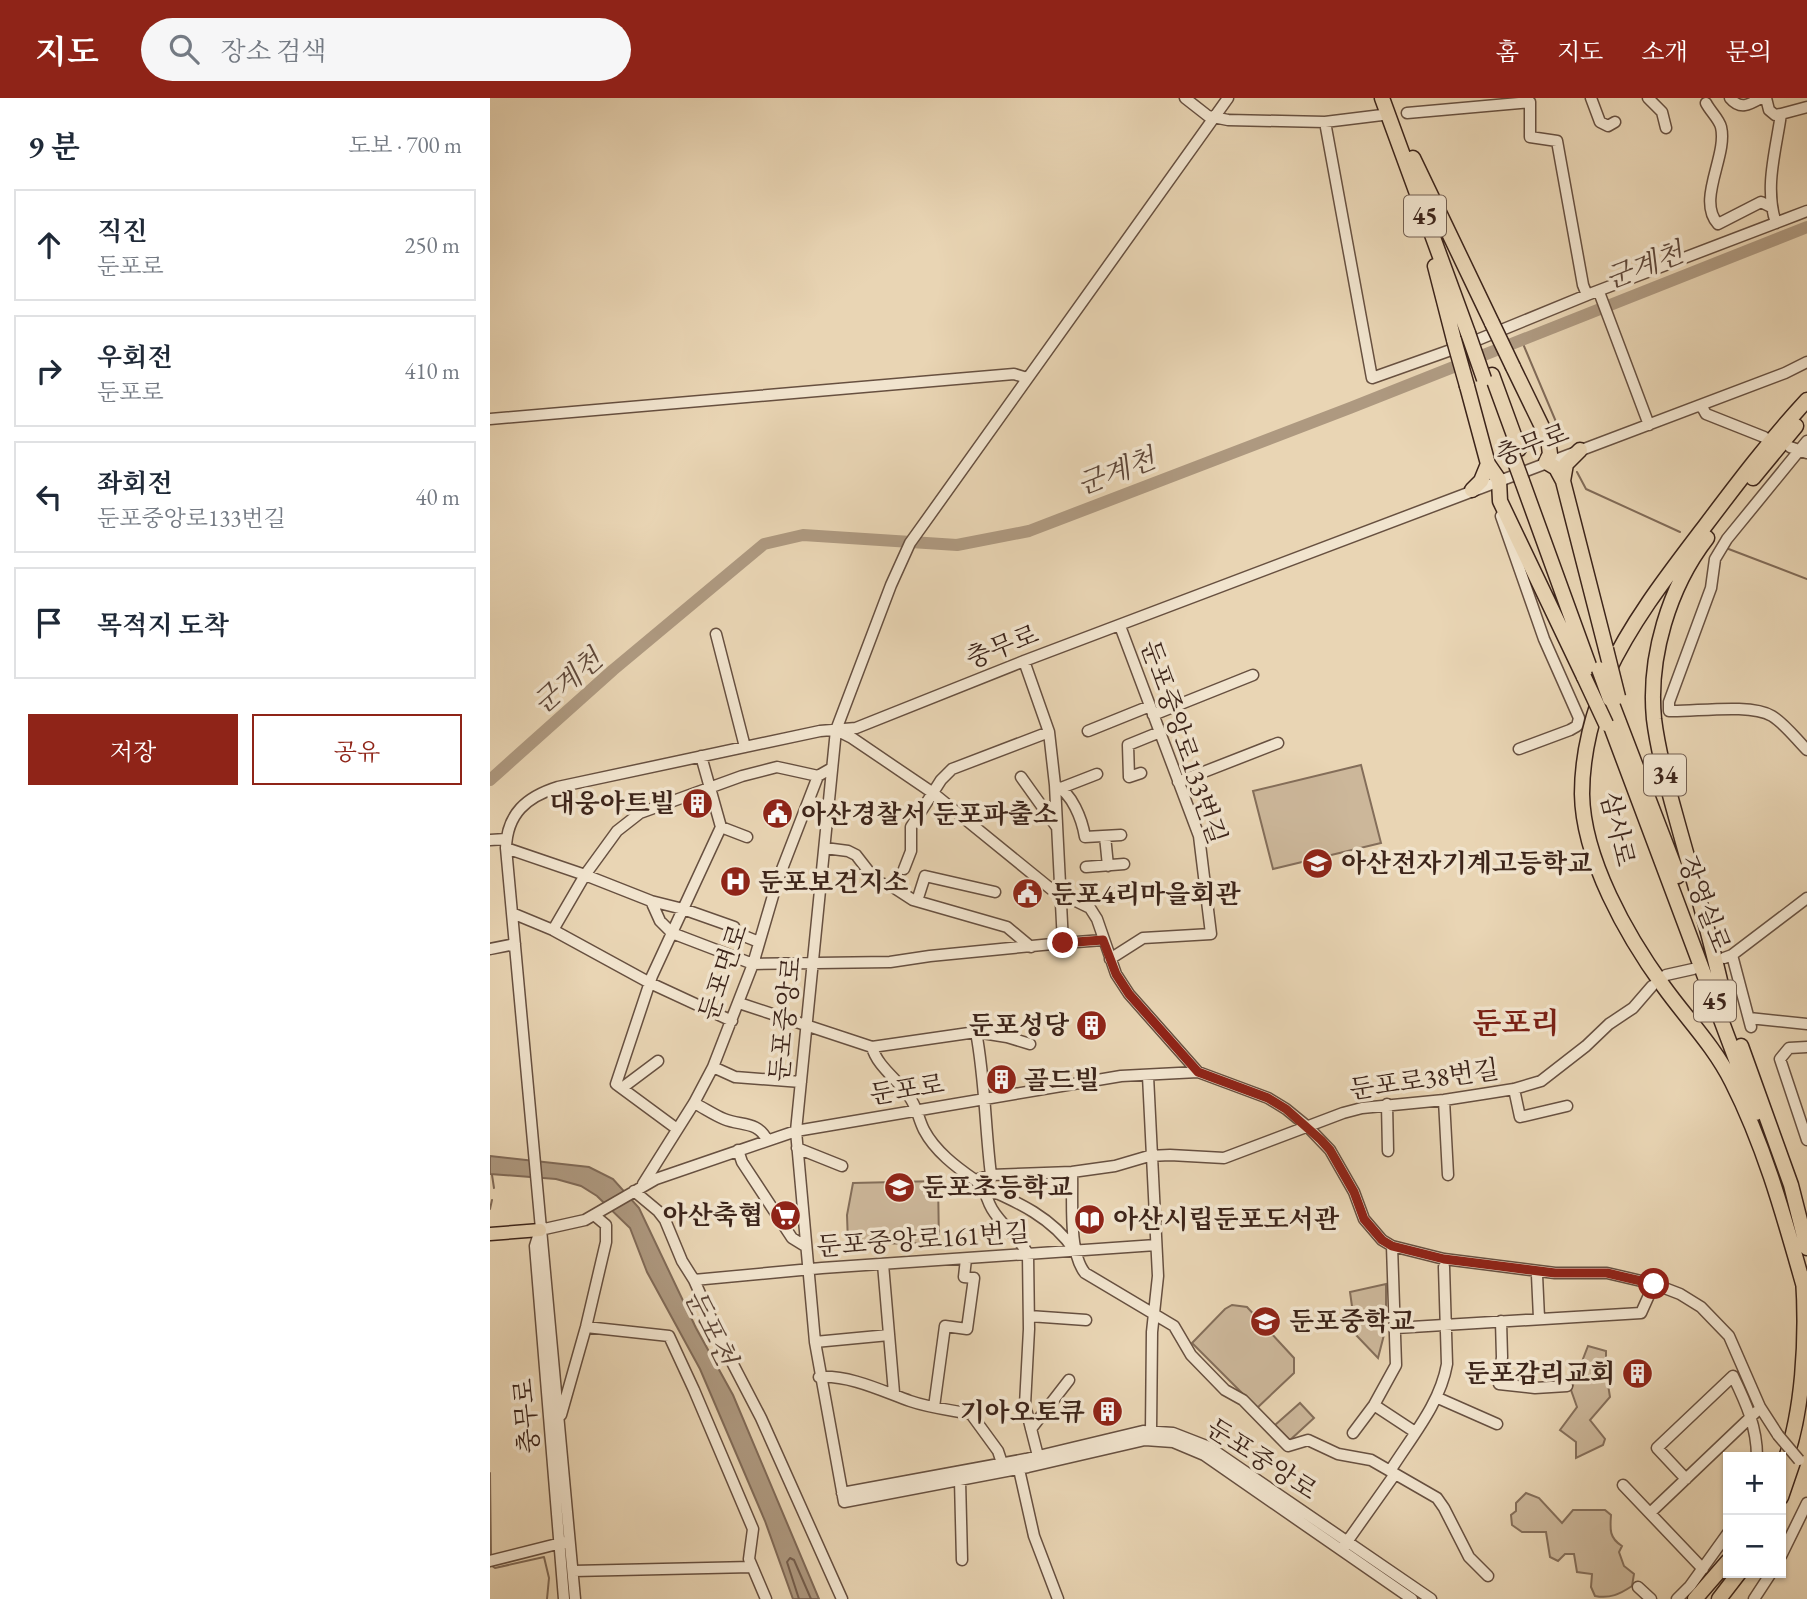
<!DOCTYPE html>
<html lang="ko">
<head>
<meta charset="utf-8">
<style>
  :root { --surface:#fff; --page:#f6f6f7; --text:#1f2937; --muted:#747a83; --line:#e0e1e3; --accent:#8f2418 }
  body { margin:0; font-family:"EB Garamond","Noto Serif KR",serif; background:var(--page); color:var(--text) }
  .controls { position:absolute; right:21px; bottom:21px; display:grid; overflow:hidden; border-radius:0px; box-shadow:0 2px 5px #0004 }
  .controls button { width:63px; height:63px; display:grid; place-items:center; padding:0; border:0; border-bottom:2px solid var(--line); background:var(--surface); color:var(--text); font:35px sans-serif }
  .stop { position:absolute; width:21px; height:21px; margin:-16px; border:5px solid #8f2418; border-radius:50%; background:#fff }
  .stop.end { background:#8f2418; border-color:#fff; box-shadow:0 2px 7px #0008 }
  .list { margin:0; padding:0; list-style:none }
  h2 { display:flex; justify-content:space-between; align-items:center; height:91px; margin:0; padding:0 28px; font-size:30px }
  h2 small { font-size:23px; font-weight:400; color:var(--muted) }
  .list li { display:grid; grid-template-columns:46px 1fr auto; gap:21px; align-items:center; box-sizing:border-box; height:112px; margin:0 14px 14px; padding:0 14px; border:2px solid var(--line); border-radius:0px }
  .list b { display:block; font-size:26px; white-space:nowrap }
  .list p { margin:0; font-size:23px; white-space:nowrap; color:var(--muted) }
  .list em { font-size:23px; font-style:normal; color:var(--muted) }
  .actions { display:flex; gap:14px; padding:21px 28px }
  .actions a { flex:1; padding:16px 0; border:2px solid var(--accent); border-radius:0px; text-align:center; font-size:24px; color:var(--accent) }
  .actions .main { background:var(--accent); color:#fff }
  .icon { flex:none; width:38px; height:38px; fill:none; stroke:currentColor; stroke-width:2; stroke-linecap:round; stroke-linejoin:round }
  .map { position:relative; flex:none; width:1317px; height:1501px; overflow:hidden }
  header { display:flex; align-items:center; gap:42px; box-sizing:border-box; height:98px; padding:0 35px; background:var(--accent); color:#fff }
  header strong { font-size:33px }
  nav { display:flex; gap:38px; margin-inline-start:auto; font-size:24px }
  .search { width:490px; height:63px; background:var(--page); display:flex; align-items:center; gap:18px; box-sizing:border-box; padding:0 24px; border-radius:38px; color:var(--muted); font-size:26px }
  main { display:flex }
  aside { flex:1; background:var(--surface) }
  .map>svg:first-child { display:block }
</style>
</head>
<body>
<header>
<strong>지도</strong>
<div class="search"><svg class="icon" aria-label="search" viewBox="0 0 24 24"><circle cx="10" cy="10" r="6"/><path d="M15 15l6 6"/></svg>장소 검색</div>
<nav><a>홈</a><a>지도</a><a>소개</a><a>문의</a></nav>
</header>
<main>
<aside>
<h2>9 분<small>도보 · 700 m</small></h2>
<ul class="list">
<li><svg class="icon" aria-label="ahead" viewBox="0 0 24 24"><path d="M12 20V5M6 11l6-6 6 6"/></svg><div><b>직진</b><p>둔포로</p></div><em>250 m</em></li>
<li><svg class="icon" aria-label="right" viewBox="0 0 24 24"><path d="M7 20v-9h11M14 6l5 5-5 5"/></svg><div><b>우회전</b><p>둔포로</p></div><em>410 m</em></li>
<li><svg class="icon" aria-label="left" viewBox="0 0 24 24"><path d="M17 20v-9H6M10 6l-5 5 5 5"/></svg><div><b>좌회전</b><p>둔포중앙로133번길</p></div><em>40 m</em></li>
<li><svg class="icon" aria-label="arrive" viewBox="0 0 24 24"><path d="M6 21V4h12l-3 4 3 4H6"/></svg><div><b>목적지 도착</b></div></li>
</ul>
<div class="actions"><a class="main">저장</a><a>공유</a></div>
</aside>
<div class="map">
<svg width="1317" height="1501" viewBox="0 0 1317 1501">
  <rect width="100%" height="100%" fill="#e9d5b4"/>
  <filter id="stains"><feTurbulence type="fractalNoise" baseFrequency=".00286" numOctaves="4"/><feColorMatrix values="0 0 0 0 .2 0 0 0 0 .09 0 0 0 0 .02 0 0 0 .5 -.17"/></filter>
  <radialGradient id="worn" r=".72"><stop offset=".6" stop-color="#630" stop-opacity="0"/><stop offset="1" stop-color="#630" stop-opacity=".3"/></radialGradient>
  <path fill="#ccb79a" stroke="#846e5a" stroke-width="2" d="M871 667 891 745 783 771 763 693Z
    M448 1083 449 1145 358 1146 357 1117 363 1085Z
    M896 1186V1229L888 1260 866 1237 860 1194Z
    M742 1207 757 1209 804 1260V1275L767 1310 702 1245 735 1211Z
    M1098 1248 1116 1253V1274L1120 1299 1100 1322 1115 1341 1113 1347 1086 1360V1344L1070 1332 1087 1309 1081 1292Z
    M810 1305 824 1320 800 1342 785 1327Z
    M1036 1395 1049 1400 1072 1425 1083 1412H1115L1121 1417C1120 1431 1119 1440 1132 1448L1129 1454 1134 1468 1144 1476 1142 1488C1130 1496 1120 1501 1105 1498L1101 1489 1102 1476 1087 1474 1084 1456H1075L1068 1463 1060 1459 1056 1434H1032L1022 1427 1021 1417 1026 1413V1405Z"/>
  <path fill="#ae9980" stroke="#806a57" stroke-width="2" d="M0 1058 99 1069 123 1081 149 1110 206 1230 243 1297 329 1501H303L275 1423 210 1271 157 1174 140 1130 107 1098 91 1088 66 1081 0 1076Z"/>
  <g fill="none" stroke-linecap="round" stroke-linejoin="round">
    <path stroke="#755e4d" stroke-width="2" d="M309 1501 297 1464 300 1460 304 1462 321 1501"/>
    <path stroke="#806a57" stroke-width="2" d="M1031 241 1072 338
      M1087 374 1096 391 1190 434
      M1236 450 1317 481
      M2 1077 4 1090
      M0 1111 2 1102
      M0 1375 1 1457
      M2 1468 5 1470 54 1459 59 1480 57 1501"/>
    <path stroke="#ae9980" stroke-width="12" d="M0 682 123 572 274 446 313 437 467 447 539 433 860 310 1317 129"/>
    <defs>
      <path id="minor" d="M695 0 718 18 738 22 835 24 892 17
        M738 0 420 445 401 487 346 632 306 1033 325 1244 354 1404 538 1369 655 1342 683 1344 714 1357 922 1501
        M1101 0 1110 24 1118 28 1125 24
        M1158 0 1172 14 1176 30
        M1240 0C1250 12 1259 7 1271 0
        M1276 0 1279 12 1285 17 1291 16
        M1216 5C1220 13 1229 21 1231 29 1238 58 1206 102 1228 126L1271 104 1281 109
        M917 15 1040 4V39L1067 43 1093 187 1097 197 1317 113
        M835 24 882 280 975 247 1097 197
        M1286 125C1274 90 1286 52 1291 16L1317 9
        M1109 194 1159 327
        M1211 307 1216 316 1274 339
        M0 321 524 276 537 280
        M1317 343 1237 441 1225 461 1221 490 1179 604V613C1205 614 1260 605 1282 618 1295 626 1306 641 1317 652
        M1300 349 1317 355
        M1011 418 1054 541 1089 620 1087 628 1080 632 1029 651
        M226 536 255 649
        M534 563 559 634 565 687 573 845 613 842
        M663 617 763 577
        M348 633 362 640 443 695 561 791 600 810 607 821 626 876 639 896 708 974 778 1000 796 1011 818 1029 840 1052 864 1094 874 1121 892 1142 902 1148 954 1161 1065 1175H1117L1164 1186 1190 1196 1211 1209 1239 1238 1270 1309 1288 1337
        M598 633 660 608
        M211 658 231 729
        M651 675 639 679 638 647 670 634
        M531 679 566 728
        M688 684 788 645
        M565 687C582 695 592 721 595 739L631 737
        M571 690 607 676
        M615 738 618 768
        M0 742 16 741
        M16 750 95 777 161 803 193 811 244 829V834L269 844
        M335 750 358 753 366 757 387 784 403 789 423 802 517 829 541 849
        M596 769 634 766
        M414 771 421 753V729L451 682 462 671 559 634
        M161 803 170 823 182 835 263 866 400 864 440 858 573 845
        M427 803 435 778 505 794
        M22 815 63 832 160 885 242 923
        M63 832 95 777 127 733 150 715 252 678 287 669 328 678
        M0 851 25 846
        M1242 857 1261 929
        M1234 860 1242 857 1317 800
        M620 861 653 840 721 836 709 738 630 528
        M1176 877 1203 871
        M249 905 382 949 486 934 517 939 540 946
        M1259 920 1317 926
        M486 934C495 981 495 1029 501 1077
        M382 949C387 968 407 981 418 997 427 1008 428 1020 434 1032 445 1053 466 1069 485 1082L501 1077 582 1074 625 1068 659 1058 680 1057 734 1060 853 1015 872 1010 954 1002 999 995 1024 991 1051 983 1096 948 1119 926 1143 910 1162 888
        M1317 949 1299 950 1290 961 1317 1042
        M223 969 245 979 311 984
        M658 978 668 1178 662 1234 661 1333
        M132 990 168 963
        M1024 991 1030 1019 1077 1008
        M954 1002 958 1077
        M204 1005C214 1010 224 1017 234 1021 251 1028 268 1023 277 1042
        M897 1006 898 1053
        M187 1031 126 986 162 878 231 729 257 739
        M307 1050 352 1068
        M248 1052 252 1064 302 1140 315 1148
        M582 1074C583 1101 578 1154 595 1175L684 1228 701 1257 735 1292 753 1302 798 1348 818 1342 848 1356 881 1362 947 1400 954 1410 979 1459 998 1478
        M485 1082C497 1092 495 1099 502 1111 512 1128 529 1139 538 1156L539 1231 535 1307 548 1358
        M153 1086 204 1005 223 969 263 866 287 784 328 678 342 670
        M493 1089C528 1104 563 1120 584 1152
        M144 1093 168 1113 175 1122 192 1163 204 1182 233 1247 271 1320 352 1501
        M50 1132 95 1122 166 1081 306 1033 631 978 708 974
        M50 1132 45 1148 74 1501
        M393 1166 404 1295
        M1047 1177 1049 1220
        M204 1182 332 1170 666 1147
        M539 1218 596 1222
        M1011 1223 1012 1259 1009 1286 1045 1290 1077 1288
        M96 1229 179 1238 204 1292 263 1431 259 1461 276 1501
        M905 1230 1151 1215 1164 1186
        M325 1244 399 1237
        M329 1279C360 1277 392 1293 420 1303 440 1310 461 1312 481 1316L508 1353 514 1371
        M948 1300 1007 1326
        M884 1307 925 1334
        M444 1309 455 1228 477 1231 484 1180 474 1179 476 1161
        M71 1317 96 1229 116 1144V1127L104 1117
        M541 1331 579 1282
        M863 1335 884 1307 906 1267 902 1148
        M528 1367 544 1438 568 1501
        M900 1373C922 1338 950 1306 957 1266L954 1169
        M1196 1381 1167 1350 1243 1278C1256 1305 1267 1329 1267 1359
        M470 1382 472 1462
        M1133 1387 1213 1471
        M352 1395 536 1361 653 1333 683 1335 719 1349 941 1501
        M1160 1415 1266 1314
        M854 1448 905 1376
        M1291 1458 1317 1405
        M0 1463 75 1444
        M83 1473 262 1469
        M1148 1489 1161 1501
        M85 1501 16 750C17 716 36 699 68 689L330 633 366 630 534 563 1295 275 1317 264
        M1187 1501 1200 1488 1238 1435
        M1264 1501 1281 1475"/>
      <path id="major" d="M0 1136 50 1132"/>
      <path id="highway" d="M892 0 978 235
        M923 60 1002 225
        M945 168 964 242
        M1023 269 1058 341 1060 356 1056 364 1066 370 1073 383 1116 551
        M1002 277 1029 351
        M977 288 998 366 1009 382 1010 403 1094 579
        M1263 380 1306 328
        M1032 383 1102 576
        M1073 383 1076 366 1090 352
        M982 392 991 383 998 366
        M1217 440C1179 489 1158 559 1164 621 1168 654 1177 687 1186 719 1203 781 1222 842 1235 905
        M1117 576C1142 523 1177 478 1212 432 1246 387 1279 343 1317 302
        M1109 602C1099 631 1092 665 1092 696 1093 761 1137 838 1174 889 1197 921 1224 948 1242 984 1275 1049 1294 1119 1314 1189
        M1122 606 1188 778
        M1119 623 1266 1015
        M1251 948 1301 1087 1317 1150
        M1291 1373C1314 1319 1317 1237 1313 1179
        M1291 1399 1304 1361
        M1205 1501 1238 1463
        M1229 1501 1249 1475"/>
    </defs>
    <use href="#minor" stroke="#675040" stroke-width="13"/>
    <use href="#major" stroke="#3c241a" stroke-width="15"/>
    <use href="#highway" stroke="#3c241a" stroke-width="17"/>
    <use href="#minor" stroke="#f1e4ce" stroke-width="10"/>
    <use href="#major" stroke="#e9d5b4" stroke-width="12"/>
    <use href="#highway" stroke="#e9d5b4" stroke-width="14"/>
    <defs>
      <path id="minor-bridge" d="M1288 1337 1309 1362"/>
      <path id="highway-bridge" d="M1002 225 1023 269
        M978 235 994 281
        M964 242 977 288
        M1021 353 1032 383
        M1116 551 1128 599
        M1109 571 1120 601
        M1094 579 1116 626"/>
    </defs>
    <use href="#minor-bridge" stroke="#675040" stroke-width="13" stroke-linecap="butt"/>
    <use href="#highway-bridge" stroke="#3c241a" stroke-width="17" stroke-linecap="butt"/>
    <use href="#minor-bridge" stroke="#f1e4ce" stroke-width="10"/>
    <use href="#highway-bridge" stroke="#e9d5b4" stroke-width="14"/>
  </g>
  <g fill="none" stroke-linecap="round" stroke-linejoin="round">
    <path stroke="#8f2418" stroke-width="9" d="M573 845 613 842 626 876 639 896 708 974 778 1000 796 1011 831 1042 840 1052 864 1094 874 1121 892 1142 902 1148 954 1161 1065 1175H1117L1164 1186"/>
  </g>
  <defs>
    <symbol id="building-disc" viewBox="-11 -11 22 22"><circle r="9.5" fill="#8f2418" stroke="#f1e4ce"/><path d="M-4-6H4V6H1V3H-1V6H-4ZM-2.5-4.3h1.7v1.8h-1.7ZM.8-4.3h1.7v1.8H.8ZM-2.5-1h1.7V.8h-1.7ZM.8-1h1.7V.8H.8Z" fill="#fff"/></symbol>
    <symbol id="civic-disc" viewBox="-11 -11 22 22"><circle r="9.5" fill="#8f2418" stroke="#f1e4ce"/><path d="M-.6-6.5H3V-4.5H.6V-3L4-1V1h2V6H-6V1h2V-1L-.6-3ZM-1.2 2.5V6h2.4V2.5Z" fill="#fff"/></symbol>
    <symbol id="school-disc" viewBox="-11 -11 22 22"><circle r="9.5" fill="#8f2418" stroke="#f1e4ce"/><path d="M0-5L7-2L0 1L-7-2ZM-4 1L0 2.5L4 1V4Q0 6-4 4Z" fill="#fff"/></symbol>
    <symbol id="hospital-disc" viewBox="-11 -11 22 22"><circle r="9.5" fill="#8f2418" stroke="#f1e4ce"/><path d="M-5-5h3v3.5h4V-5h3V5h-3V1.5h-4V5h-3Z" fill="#fff"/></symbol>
    <symbol id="supermarket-disc" viewBox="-11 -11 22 22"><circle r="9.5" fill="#8f2418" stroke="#f1e4ce"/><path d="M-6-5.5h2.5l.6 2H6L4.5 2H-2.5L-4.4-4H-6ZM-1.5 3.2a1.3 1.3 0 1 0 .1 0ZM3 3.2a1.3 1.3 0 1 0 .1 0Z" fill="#fff"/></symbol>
    <symbol id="library-disc" viewBox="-11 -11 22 22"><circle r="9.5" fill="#8f2418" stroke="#f1e4ce"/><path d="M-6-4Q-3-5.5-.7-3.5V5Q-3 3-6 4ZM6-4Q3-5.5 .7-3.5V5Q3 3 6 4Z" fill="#fff"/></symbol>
  </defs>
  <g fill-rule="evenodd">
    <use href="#building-disc" x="190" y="688" width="35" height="35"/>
    <use href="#civic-disc" x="270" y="698" width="35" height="35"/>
    <use href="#school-disc" x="810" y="748" width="35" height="35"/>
    <use href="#hospital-disc" x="228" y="766" width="35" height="35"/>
    <use href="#civic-disc" x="520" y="778" width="35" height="35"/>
    <use href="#building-disc" x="584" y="910" width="35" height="35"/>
    <use href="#building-disc" x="494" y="964" width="35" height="35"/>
    <use href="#school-disc" x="392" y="1072" width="35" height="35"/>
    <use href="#supermarket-disc" x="278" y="1100" width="35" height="35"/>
    <use href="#library-disc" x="582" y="1104" width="35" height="35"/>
    <use href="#school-disc" x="758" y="1206" width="35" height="35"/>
    <use href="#building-disc" x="1130" y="1258" width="35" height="35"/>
    <use href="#building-disc" x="600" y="1296" width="35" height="35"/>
  </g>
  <g text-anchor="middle" stroke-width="7" stroke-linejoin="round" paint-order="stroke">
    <g fill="#f1e4ce" stroke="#725e50" stroke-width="2">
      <rect x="914" y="97.5" width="42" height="41" rx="5"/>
      <rect x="1154" y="656.5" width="42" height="41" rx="5"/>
      <rect x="1204" y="882.5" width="42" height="41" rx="5"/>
    </g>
    <g font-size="24" font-weight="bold" fill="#3c241a">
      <text x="935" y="126">45</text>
      <text x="1175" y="685">34</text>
      <text x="1225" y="911">45</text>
    </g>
    <g font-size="26" fill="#3c241a" stroke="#f1e4ce">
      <text transform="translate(1042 346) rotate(-20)" y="9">충무로</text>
      <text transform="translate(512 548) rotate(-21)" y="9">충무로</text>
      <text transform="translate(694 644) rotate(71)" y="9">둔포중앙로133번길</text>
      <text transform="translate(1128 731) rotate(77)" y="9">삼사로</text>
      <text transform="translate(1215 806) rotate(69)" y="9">장영실로</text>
      <text transform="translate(233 874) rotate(-71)" y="9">둔포면로</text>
      <text transform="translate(295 921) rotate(-84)" y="9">둔포중앙로</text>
      <text transform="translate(934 981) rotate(-8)" y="9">둔포로38번길</text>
      <text transform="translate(417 991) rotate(-9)" y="9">둔포로</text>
      <text transform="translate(433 1141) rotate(-4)" y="9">둔포중앙로161번길</text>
      <text transform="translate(36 1318) rotate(-95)" y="9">충무로</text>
      <text transform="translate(772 1361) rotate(33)" y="9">둔포중앙로</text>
    </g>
    <g font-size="26" font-weight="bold" fill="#3c241a" stroke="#f1e4ce" text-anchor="start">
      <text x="185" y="714" text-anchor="end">대웅아트빌</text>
      <text x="311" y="725">아산경찰서 둔포파출소</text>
      <text x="851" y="774">아산전자기계고등학교</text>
      <text x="268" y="793">둔포보건지소</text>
      <text x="561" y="805">둔포4리마을회관</text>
      <text x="579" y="936" text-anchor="end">둔포성당</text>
      <text x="534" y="991">골드빌</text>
      <text x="432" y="1098">둔포초등학교</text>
      <text x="273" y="1126" text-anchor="end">아산축협</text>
      <text x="623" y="1130">아산시립둔포도서관</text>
      <text x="799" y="1232">둔포중학교</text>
      <text x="1125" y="1284" text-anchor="end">둔포감리교회</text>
      <text x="595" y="1323" text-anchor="end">기아오토큐</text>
    </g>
    <g font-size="28" font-style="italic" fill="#5e4739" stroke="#f1e4ce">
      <text transform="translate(1154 167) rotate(-21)" y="10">군계천</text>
      <text transform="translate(626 373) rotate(-21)" y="10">군계천</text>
      <text transform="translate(77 583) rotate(-41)" y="10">군계천</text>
      <text transform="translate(221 1229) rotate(64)" y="10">둔포천</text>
    </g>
    <g font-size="30" font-weight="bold" fill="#7a1f14" stroke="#f1e4ce">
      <text x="1026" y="935">둔포리</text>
    </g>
  </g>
  <rect width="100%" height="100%" filter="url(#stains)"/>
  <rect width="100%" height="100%" fill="url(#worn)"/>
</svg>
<div class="controls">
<button>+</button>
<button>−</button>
</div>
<div class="stop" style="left:1164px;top:1186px"></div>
<div class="stop end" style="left:573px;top:845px"></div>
</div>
</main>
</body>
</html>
